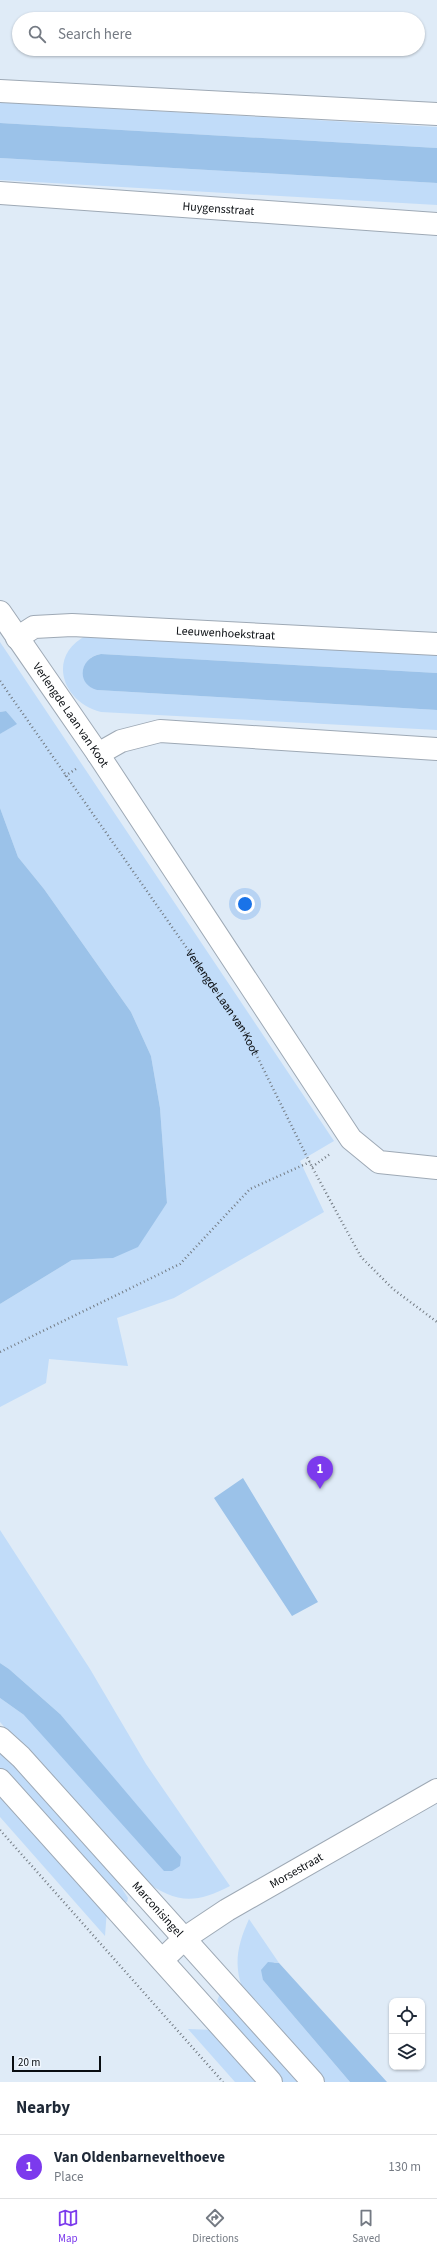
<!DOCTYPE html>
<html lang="en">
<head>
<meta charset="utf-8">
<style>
  :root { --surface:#fff; --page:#f6f6f7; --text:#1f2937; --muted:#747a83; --line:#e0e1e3; --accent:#7c3aed }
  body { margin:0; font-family:"Source Sans 3",sans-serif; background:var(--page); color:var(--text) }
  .controls { position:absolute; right:12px; bottom:12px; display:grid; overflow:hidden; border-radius:8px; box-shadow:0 1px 3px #0004 }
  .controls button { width:36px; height:36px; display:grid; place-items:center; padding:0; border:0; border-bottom:1px solid var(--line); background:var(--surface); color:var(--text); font:20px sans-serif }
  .scale { position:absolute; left:12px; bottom:10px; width:89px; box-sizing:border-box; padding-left:4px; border:2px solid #090d11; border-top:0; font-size:11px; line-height:14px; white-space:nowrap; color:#090d11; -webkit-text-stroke:3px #f0f7ff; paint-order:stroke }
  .you { position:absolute; left:245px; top:904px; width:14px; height:14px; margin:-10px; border:3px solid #fff; border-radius:50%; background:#1a73e8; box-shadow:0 0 0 6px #1a73e833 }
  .badge { display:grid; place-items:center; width:26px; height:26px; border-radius:50%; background:var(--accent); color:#fff; font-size:13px; font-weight:700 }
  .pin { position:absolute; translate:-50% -33px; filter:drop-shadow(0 1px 2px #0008) }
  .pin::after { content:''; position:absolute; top:21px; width:14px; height:12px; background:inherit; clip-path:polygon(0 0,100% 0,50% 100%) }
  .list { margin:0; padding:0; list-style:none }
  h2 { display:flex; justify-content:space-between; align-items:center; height:52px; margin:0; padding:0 16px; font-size:17px }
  h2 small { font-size:13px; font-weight:400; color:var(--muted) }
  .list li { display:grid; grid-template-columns:26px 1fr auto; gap:12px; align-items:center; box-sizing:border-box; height:64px; padding:0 16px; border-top:1px solid var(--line) }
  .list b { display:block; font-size:15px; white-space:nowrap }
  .list p { margin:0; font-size:13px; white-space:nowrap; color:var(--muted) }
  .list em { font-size:13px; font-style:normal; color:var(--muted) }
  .icon { flex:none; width:22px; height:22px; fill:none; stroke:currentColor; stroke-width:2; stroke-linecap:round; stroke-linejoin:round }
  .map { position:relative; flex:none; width:437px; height:2082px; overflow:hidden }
  .search { position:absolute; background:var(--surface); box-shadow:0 1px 3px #0004; left:12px; right:12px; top:12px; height:44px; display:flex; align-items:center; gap:10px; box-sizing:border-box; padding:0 14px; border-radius:22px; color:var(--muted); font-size:15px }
  .sheet { height:116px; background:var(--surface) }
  nav { display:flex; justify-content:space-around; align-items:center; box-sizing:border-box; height:56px; border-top:1px solid var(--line); background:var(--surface); font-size:11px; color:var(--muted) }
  nav a { display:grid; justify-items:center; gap:2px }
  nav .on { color:var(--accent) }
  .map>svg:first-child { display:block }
</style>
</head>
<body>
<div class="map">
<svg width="437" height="2082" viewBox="0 0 437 2082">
  <rect width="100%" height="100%" fill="#dfebf7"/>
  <path fill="#c1dcf9" d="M0 102 437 127V148L0 123Z
    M0 158 437 183V205L0 180Z
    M87 635 437 653V673L101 654C88 656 86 663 83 674L97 690 437 710V730L101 712C62 702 46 656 87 635Z
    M0 642 334 1141 300 1161 324 1212 174 1298 117 1318 128 1366 49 1359 46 1383 0 1407V1304L72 1260 112 1258 153 1223 167 1203 160 1108 151 1056 131 1012 44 889 18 857 0 808V734L16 724 6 711 0 712Z
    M0 1530 90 1669 146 1764 230 1886C194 1905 175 1903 142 1879L0 1722V1698L24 1715 60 1714 9 1669 0 1663Z
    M0 1748 105 1862 128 1898 127 1902 124 1903 0 1768Z
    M0 1791 107 1910 105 1936 0 1817Z
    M249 1919 279 1963 274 1962 263 1980 350 2082H322L244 1993C233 1965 237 1946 249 1919Z
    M220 1994 301 2082H281L232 2025 217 2001Z
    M188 2029 214 2030 260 2082H235Z"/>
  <path fill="#9bc2e9" d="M0 123 437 148V183L0 158Z
    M101 654 437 673V710L97 690C75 684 80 657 101 654Z
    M6 711 17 724 0 734V712Z
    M0 808 18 857 44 889 131 1012 151 1056 160 1108 167 1203 138 1247 113 1258 72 1260 0 1304Z
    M243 1478 318 1602 292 1616 214 1498Z
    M0 1663 9 1669 60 1714 181 1857 180 1866 172 1871H164L24 1715 0 1698Z
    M268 1962 279 1963 387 2082H350L263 1980 261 1970Z"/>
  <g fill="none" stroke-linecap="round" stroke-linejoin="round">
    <defs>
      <g id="minor">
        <path d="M0 91 437 114"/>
        <path id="s2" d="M0 193 437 224"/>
        <path id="s3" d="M0 612 98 754 351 1139 379 1162 437 1168"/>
        <path id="s4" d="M17 638 34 627 72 625 437 644"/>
        <path d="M98 754 121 741 160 731 437 749"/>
        <path id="s5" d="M0 1738 21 1757 313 2082"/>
        <path d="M0 1780 271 2082"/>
        <path id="s6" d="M162 1960 185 1938 227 1910 437 1790"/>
      </g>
    </defs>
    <use href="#minor" stroke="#9ea9b5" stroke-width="24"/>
    <g stroke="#737b83" stroke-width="2.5" stroke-dasharray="1 3" stroke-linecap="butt">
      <path id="s1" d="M0 681 244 1030 312 1167 361 1257 393 1289 437 1322"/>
      <path d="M65 776 76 769"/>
      <path d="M312 1167 330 1154"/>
      <path d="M0 1352 180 1264 250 1189 310 1162"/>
      <path d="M0 1830 223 2082"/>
    </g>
    <use href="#minor" stroke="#fff" stroke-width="22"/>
  </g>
  <g text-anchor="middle" stroke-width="3" stroke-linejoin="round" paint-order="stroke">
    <g font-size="12" fill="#090d11" stroke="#f0f7ff">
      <text dy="4" stroke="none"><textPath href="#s2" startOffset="219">Huygensstraat</textPath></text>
      <text dy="4" stroke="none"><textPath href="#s4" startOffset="212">Leeuwenhoekstraat</textPath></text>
      <text dy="4" stroke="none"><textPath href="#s3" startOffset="125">Verlengde Laan van Koot</textPath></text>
      <text dy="4" stroke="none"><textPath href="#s1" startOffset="391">Verlengde Laan van Koot</textPath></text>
      <text dy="4" stroke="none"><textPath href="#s6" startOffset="162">Morsestraat</textPath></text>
      <text dy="4" stroke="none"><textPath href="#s5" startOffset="233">Marconisingel</textPath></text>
    </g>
  </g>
</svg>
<div class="controls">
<button><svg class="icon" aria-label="locate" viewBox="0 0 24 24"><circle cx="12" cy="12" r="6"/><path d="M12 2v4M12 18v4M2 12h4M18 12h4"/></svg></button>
<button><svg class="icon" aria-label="layers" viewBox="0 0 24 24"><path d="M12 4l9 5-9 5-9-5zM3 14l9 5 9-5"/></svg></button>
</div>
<div class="scale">20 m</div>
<div class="you"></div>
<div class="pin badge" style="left:320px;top:1489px">1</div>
<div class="search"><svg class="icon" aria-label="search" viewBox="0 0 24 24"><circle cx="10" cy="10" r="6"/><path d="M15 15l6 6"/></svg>Search here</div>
</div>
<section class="sheet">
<h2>Nearby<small></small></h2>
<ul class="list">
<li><span class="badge">1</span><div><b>Van Oldenbarnevelthoeve</b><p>Place</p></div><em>130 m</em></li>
</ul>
</section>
<nav>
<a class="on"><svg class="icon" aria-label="map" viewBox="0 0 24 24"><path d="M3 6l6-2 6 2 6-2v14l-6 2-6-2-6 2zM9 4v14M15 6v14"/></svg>Map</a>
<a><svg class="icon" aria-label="directions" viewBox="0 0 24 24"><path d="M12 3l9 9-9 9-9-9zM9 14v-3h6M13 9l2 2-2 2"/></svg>Directions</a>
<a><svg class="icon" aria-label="saved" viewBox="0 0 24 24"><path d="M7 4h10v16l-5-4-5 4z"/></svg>Saved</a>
</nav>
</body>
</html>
